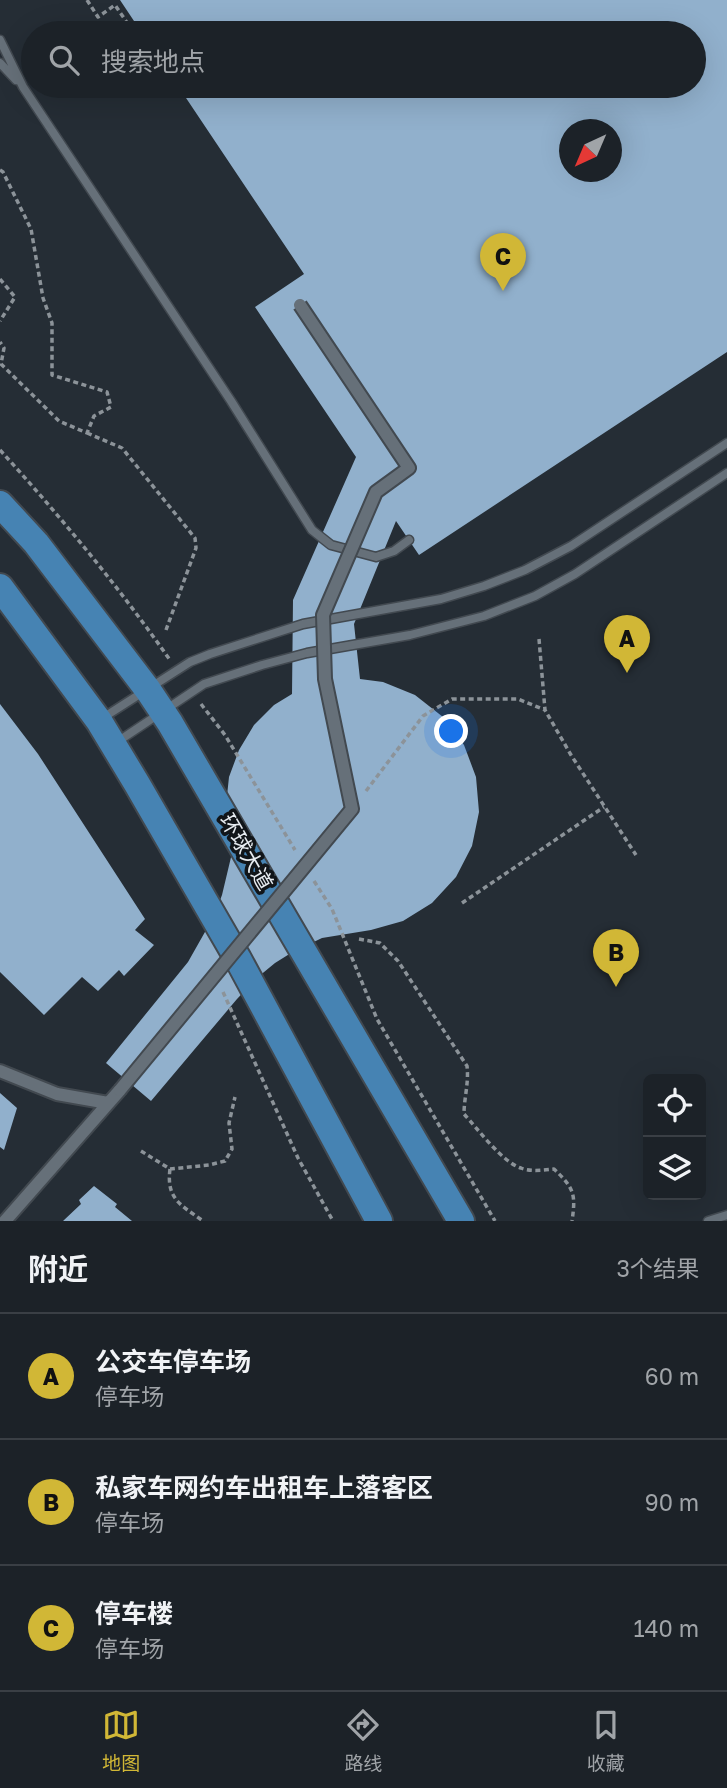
<!DOCTYPE html>
<html lang="zh">
<head>
<meta charset="utf-8">
<style>
  :root { --surface:#1c2228; --page:#252a30; --text:#f1f3f6; --muted:#a0a4a8; --line:#3a3f45; --accent:#d1b736 }
  body { margin:0; font-family:"Golos Text","Noto Sans SC",sans-serif; background:var(--page); color:var(--text) }
  .controls { position:absolute; right:21px; bottom:21px; display:grid; overflow:hidden; border-radius:10px; box-shadow:0 7px 28px #0002 }
  .controls button { width:63px; height:63px; display:grid; place-items:center; padding:0; border:0; border-bottom:2px solid var(--line); background:var(--surface); color:var(--text); font:35px sans-serif }
  .compass { position:absolute; left:559px; top:119px; width:63px; height:63px; border-radius:50%; background:var(--surface); box-shadow:0 7px 28px #0002; rotate:224deg }
  .you { position:absolute; left:452px; top:732px; width:24px; height:24px; margin:-18px; border:5px solid #fff; border-radius:50%; background:#1a73e8; box-shadow:0 0 0 10px #1a73e833 }
  .badge { display:grid; place-items:center; width:46px; height:46px; border-radius:50%; background:var(--accent); color:#111; font-size:23px; font-weight:700 }
  .pin { position:absolute; translate:-50% -58px; filter:drop-shadow(0 2px 4px #0008) }
  .pin::after { content:''; position:absolute; top:37px; width:24px; height:21px; background:inherit; clip-path:polygon(0 0,100% 0,50% 100%) }
  .list { margin:0; padding:0; list-style:none }
  h2 { display:flex; justify-content:space-between; align-items:center; height:91px; margin:0; padding:0 28px; font-size:30px }
  h2 small { font-size:23px; font-weight:400; color:var(--muted) }
  .list li { display:grid; grid-template-columns:46px 1fr auto; gap:21px; align-items:center; box-sizing:border-box; height:126px; padding:0 28px; border-top:2px solid var(--line) }
  .list b { display:block; font-size:26px; white-space:nowrap }
  .list p { margin:0; font-size:23px; white-space:nowrap; color:var(--muted) }
  .list em { font-size:23px; font-style:normal; color:var(--muted) }
  .icon { flex:none; width:38px; height:38px; fill:none; stroke:currentColor; stroke-width:2; stroke-linecap:round; stroke-linejoin:round }
  .map { position:relative; flex:none; width:727px; height:1221px; overflow:hidden }
  .search { position:absolute; background:var(--surface); box-shadow:0 7px 28px #0002; left:21px; right:21px; top:21px; height:77px; display:flex; align-items:center; gap:18px; box-sizing:border-box; padding:0 24px; border-radius:38px; color:var(--muted); font-size:26px }
  .sheet { height:469px; background:var(--surface) }
  nav { display:flex; justify-content:space-around; align-items:center; box-sizing:border-box; height:98px; border-top:2px solid var(--line); background:var(--surface); font-size:19px; color:var(--muted) }
  nav a { display:grid; justify-items:center; gap:4px }
  nav .on { color:var(--accent) }
  .map>svg:first-child { display:block }
</style>
</head>
<body>
<div class="map">
<svg width="727" height="1221" viewBox="0 0 727 1221">
  <rect width="100%" height="100%" fill="#252d35"/>
  <path fill="#91b0cc" fill-rule="evenodd" d="M120 0H727V352L419 555 396 521 354 624 360 679 383 682 415 695 443 717 464 745 476 777 479 812 472 846 456 877 432 903 403 921 371 930 322 938 291 953 275 963 258 977 237 999 151 1101 106 1063 188 962 214 916 222 895 232 853 226 805 229 777 239 750 254 725 274 705 292 694 293 600 356 457 255 307 304 274 178 86H694V33H142ZM570 130H612V172H570Z
    M0 704 38 754 145 919 135 930 154 945 124 976 119 970 98 991 82 977 44 1015 0 972Z
    M0 1093 17 1108 4 1150 0 1147Z
    M94 1186 117 1204 115 1207 132 1221H63L81 1204 79 1200Z"/>
  <g fill="none" stroke-linecap="round" stroke-linejoin="round">
    <defs>
      <path id="service" d="M0 40 23 87 231 401 312 530 331 545 376 557 394 551 409 540
        M0 63 16 80
        M101 719 190 662 210 654 303 624 441 599 484 586 525 570 571 546 727 443
        M117 742 204 684 262 665 307 653 410 635 484 616 535 596 575 574 727 473
        M708 1221 727 1215"/>
      <path id="pedestrian" d="M0 1071 57 1094 108 1103
        M5 1221 120 1090"/>
      <path id="primary" d="M0 504 36 543 148 690 170 723 461 1221
        M0 587 99 721 137 784 238 959 379 1221"/>
    </defs>
    <use href="#service" stroke="#424950" stroke-width="11"/>
    <use href="#pedestrian" stroke="#424950" stroke-width="16"/>
    <use href="#primary" stroke="#424950" stroke-width="30"/>
    <path stroke="#8c9399" stroke-width="3.5" stroke-dasharray="5 3.5" stroke-linecap="butt" d="M87 0 98 17 115 5 130 27
      M0 170 3 172 31 229 43 298 52 323V375L107 392 111 407 94 416 87 433 59 421 1 364 4 348 0 342
      M0 279 15 297 0 321
      M87 433 122 448 195 538 196 548 166 630
      M0 450C61 517 118 586 170 660
      M539 639 545 710 571 755 636 855
      M201 704 225 735 295 850
      M366 791 423 716 452 699H518L545 710
      M314 881 332 909 377 1019 495 1221
      M462 903 604 807
      M359 939 380 943 398 961 467 1066C469 1083 464 1098 464 1114 477 1128 503 1163 521 1168 531 1172 543 1170 554 1169 574 1188 576 1194 572 1221
      M223 992 298 1158 333 1221
      M141 1151 170 1169 209 1165 225 1161 232 1149 229 1123 235 1097
      M170 1169C166 1199 181 1205 203 1221"/>
    <use href="#service" stroke="#667079" stroke-width="8"/>
    <use href="#pedestrian" stroke="#667079" stroke-width="12"/>
    <use href="#primary" stroke="#4683b3" stroke-width="26"/>
    <defs>
      <path id="pedestrian-bridge" d="M120 1090 352 809 325 679 323 615 376 492 409 468 300 305"/>
    </defs>
    <use href="#pedestrian-bridge" stroke="#424950" stroke-width="16" stroke-linecap="butt"/>
    <use href="#pedestrian-bridge" stroke="#667079" stroke-width="12"/>
  </g>
  <g text-anchor="middle" stroke-width="7" stroke-linejoin="round" paint-order="stroke">
    <g font-size="21" fill="#e7ecf1" stroke="#111519">
      <text transform="translate(246 852) rotate(60)" y="7">环球大道</text>
    </g>
  </g>
</svg>
<div class="controls">
<button><svg class="icon" aria-label="locate" viewBox="0 0 24 24"><circle cx="12" cy="12" r="6"/><path d="M12 2v4M12 18v4M2 12h4M18 12h4"/></svg></button>
<button><svg class="icon" aria-label="layers" viewBox="0 0 24 24"><path d="M12 4l9 5-9 5-9-5zM3 14l9 5 9-5"/></svg></button>
</div>
<svg class="compass" viewBox="-18 -18 36 36"><path d="M0-13l5 13h-10z" fill="#e53935"/><path d="M0 13l5-13h-10z" fill="#a0a4a8"/></svg>
<div class="you"></div>
<div class="pin badge" style="left:627px;top:673px">A</div>
<div class="pin badge" style="left:616px;top:987px">B</div>
<div class="pin badge" style="left:503px;top:291px">C</div>
<div class="search"><svg class="icon" aria-label="search" viewBox="0 0 24 24"><circle cx="10" cy="10" r="6"/><path d="M15 15l6 6"/></svg>搜索地点</div>
</div>
<section class="sheet">
<h2>附近<small>3个结果</small></h2>
<ul class="list">
<li><span class="badge">A</span><div><b>公交车停车场</b><p>停车场</p></div><em>60 m</em></li>
<li><span class="badge">B</span><div><b>私家车网约车出租车上落客区</b><p>停车场</p></div><em>90 m</em></li>
<li><span class="badge">C</span><div><b>停车楼</b><p>停车场</p></div><em>140 m</em></li>
</ul>
</section>
<nav>
<a class="on"><svg class="icon" aria-label="map" viewBox="0 0 24 24"><path d="M3 6l6-2 6 2 6-2v14l-6 2-6-2-6 2zM9 4v14M15 6v14"/></svg>地图</a>
<a><svg class="icon" aria-label="directions" viewBox="0 0 24 24"><path d="M12 3l9 9-9 9-9-9zM9 14v-3h6M13 9l2 2-2 2"/></svg>路线</a>
<a><svg class="icon" aria-label="saved" viewBox="0 0 24 24"><path d="M7 4h10v16l-5-4-5 4z"/></svg>收藏</a>
</nav>
</body>
</html>
